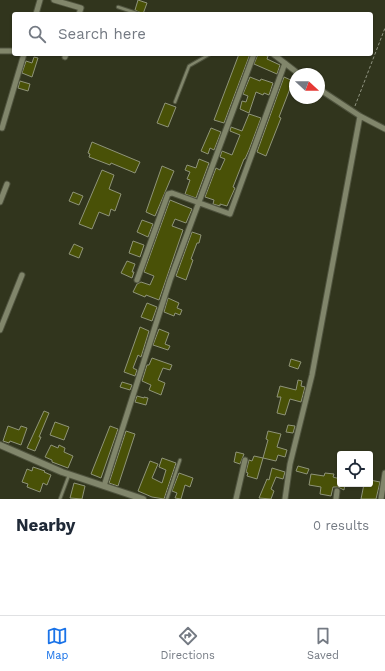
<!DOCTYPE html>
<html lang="en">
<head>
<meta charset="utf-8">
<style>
  :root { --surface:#fff; --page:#f6f6f7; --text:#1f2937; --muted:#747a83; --line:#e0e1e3; --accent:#1a73e8 }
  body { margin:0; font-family:"Work Sans",sans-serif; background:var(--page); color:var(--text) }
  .controls { position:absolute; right:12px; bottom:12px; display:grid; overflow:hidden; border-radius:4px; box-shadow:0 1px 3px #0004 }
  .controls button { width:36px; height:36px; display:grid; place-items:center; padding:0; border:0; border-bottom:1px solid var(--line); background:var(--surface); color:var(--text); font:20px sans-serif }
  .compass { position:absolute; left:289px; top:68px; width:36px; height:36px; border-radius:50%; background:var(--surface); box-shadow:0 1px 3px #0004; rotate:111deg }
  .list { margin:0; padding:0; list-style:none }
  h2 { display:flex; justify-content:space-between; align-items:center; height:52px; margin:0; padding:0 16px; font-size:17px }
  h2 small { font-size:13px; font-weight:400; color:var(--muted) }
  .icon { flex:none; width:22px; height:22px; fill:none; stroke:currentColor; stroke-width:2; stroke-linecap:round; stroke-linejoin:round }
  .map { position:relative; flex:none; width:385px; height:499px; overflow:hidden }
  .search { position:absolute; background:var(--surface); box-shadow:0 1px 3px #0004; left:12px; right:12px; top:12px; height:44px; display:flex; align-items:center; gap:10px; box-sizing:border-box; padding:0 14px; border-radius:4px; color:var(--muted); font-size:15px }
  .sheet { height:116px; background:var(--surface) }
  nav { display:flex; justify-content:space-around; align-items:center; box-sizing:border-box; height:56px; border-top:1px solid var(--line); background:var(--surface); font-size:11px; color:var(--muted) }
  nav a { display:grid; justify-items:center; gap:2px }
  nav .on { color:var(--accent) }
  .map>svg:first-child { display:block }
</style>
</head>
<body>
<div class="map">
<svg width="385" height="499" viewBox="0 0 385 499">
  <rect width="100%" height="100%" fill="#31351d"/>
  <path fill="#495107" stroke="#8f9479" d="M138 0 147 3 143 14 135 10Z
    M239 54H250L224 123 214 120Z
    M258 54 268 56 267 59 280 65 277 74 254 64Z
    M34 57 38 58 32 77 22 73 26 61 32 63Z
    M250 77 260 81 261 79 273 83 269 95 264 93 263 95 256 92 249 113 240 109 242 101 246 102 248 96 243 94Z
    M284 77 293 81 279 117 281 118 266 156 257 152Z
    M20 81 30 84 28 91 18 88Z
    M165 103 176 107 168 127 157 123Z
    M249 114 261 118 249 150 245 159H244L233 187 235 188 227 206 220 204V206L213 204 214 200 205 197 216 168 220 170 225 159 220 157 222 151 232 155 240 135 230 131 231 127 242 131Z
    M211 128 221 132 214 150 210 148 208 154 201 151Z
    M92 142 140 162 135 173 111 163 110 165 89 157 90 154 88 153Z
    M199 159 209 163 196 198 185 194 190 180 187 179 190 172 185 170 187 165 196 168Z
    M162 166 174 171 155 216 146 212Z
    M102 170 114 175 109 189 121 194 115 211 111 209 109 216 99 212 92 229 79 224Z
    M73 192 83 196 79 205 69 201Z
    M170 200 192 209 186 223 175 219 172 226 183 230 159 300 146 295 145 297 133 292 137 284 141 282 150 285 154 276 144 272Z
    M142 220 153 224 148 237 137 232Z
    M192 232 201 235 199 243H197L191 259 193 260 186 280 176 276Z
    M133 241 144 245 140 257 129 253Z
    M74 244 83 248 79 258 69 254Z
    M127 261 135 264 132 272H134L132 278 121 273Z
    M168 298 179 303 177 308 182 310 180 315 175 313 174 316 164 312Z
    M147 303 157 307 152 321 141 317Z
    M140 327 149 331 141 357 138 355 133 368 137 370 135 376 124 372Z
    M159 329 169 333 165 344 170 346 168 350 153 345Z
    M152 358 172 365 170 370 163 368 158 380 165 383 161 395 149 390 151 385 142 381 147 365H149Z
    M291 359 301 362 298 369 289 366Z
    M298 380 302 381 301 386 305 387 301 402 290 399 285 415 277 413 281 397H277L280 386 296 390Z
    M122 382 132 385 130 390 120 387Z
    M137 396 144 398V397L148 398 146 405 135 402Z
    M44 411 49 413 39 437H41L35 451 27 448Z
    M55 422 69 427 64 440 50 435Z
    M288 425 295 426 293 433 286 432Z
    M8 426 19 430 21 426 27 428 21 445 10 441 9 443 3 441Z
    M110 426 118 429 101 478 91 474Z
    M126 431 135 434 118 486 109 483Z
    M268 431 281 434 277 447 287 450 285 457 278 455 276 461 263 458 268 440 266 439Z
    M51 445 58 448 59 445 65 448 64 452 73 456 68 468 52 462V460L45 457Z
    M236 452 244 454 240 464 234 462Z
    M254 456 263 458 257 479 247 476 248 473 246 472 249 460 252 461Z
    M162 458 176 463 164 499 152 497 138 491 150 461 158 464 152 478 162 483 166 470 159 467Z
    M298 466 309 469 307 474 296 471Z
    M33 467 45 471 44 472 51 475 47 485 43 483 40 492 27 487 28 484 22 482 27 469 32 471Z
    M272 468 285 472 283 479 276 477 271 489 274 491 271 499 259 498 267 479 269 480Z
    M179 473 193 478 190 487 185 485 181 499 175 498 177 493 172 491Z
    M325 473 334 474 333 477 340 479V484H345L344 490 338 487H333L331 496 320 494 321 487 309 485 311 474 324 476Z
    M370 480 380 482 376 499H361L364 484H370Z
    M74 483 85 486 82 499 70 498Z"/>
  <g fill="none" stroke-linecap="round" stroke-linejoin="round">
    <defs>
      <path id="service" d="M118 7 139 14
        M175 102 189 66 210 54
        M60 499 69 475
        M167 499 180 460"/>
      <path id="minor" d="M54 0 81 8 79 14
        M36 14 40 0
        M0 51H14
        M273 54 299 74
        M65 57 66 54
        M319 89 360 116
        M2 128 24 54
        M0 202 7 184
        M137 280 168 194 172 193 230 214 285 63
        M0 330 22 275
        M104 486 170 280 254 54
        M236 499 245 460
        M285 499 290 464 312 375 360 116 385 129
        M336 499 337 491
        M381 499 385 473"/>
      <path id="tertiary" d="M0 445 62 472 143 499"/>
    </defs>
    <use href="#service" stroke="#4f533e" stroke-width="4.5"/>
    <use href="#minor" stroke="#4f533e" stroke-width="7"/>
    <use href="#tertiary" stroke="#4f533e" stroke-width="8"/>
    <path stroke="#8f9380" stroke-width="1" stroke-dasharray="3 2" stroke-linecap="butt" d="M355 106 385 28"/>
    <use href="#service" stroke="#81866b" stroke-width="2.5"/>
    <use href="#minor" stroke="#81866b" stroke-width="5"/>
    <use href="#tertiary" stroke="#81866b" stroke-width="6"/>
  </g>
</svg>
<div class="controls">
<button><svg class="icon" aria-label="locate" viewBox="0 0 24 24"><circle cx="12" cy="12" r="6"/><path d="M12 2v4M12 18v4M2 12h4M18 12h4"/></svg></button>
</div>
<svg class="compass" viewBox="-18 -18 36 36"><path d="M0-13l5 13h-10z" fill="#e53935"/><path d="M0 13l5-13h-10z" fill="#747a83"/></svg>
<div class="search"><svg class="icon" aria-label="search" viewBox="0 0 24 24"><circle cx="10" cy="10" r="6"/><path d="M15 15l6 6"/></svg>Search here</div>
</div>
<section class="sheet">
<h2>Nearby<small>0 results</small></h2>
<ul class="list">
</ul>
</section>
<nav>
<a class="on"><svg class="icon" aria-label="map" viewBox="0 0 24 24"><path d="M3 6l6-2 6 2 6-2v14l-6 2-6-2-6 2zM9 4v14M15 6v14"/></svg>Map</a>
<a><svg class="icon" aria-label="directions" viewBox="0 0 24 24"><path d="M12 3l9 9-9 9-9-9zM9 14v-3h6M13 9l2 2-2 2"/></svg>Directions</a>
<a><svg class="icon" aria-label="saved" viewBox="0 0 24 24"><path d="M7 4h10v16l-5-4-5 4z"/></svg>Saved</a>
</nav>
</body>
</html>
